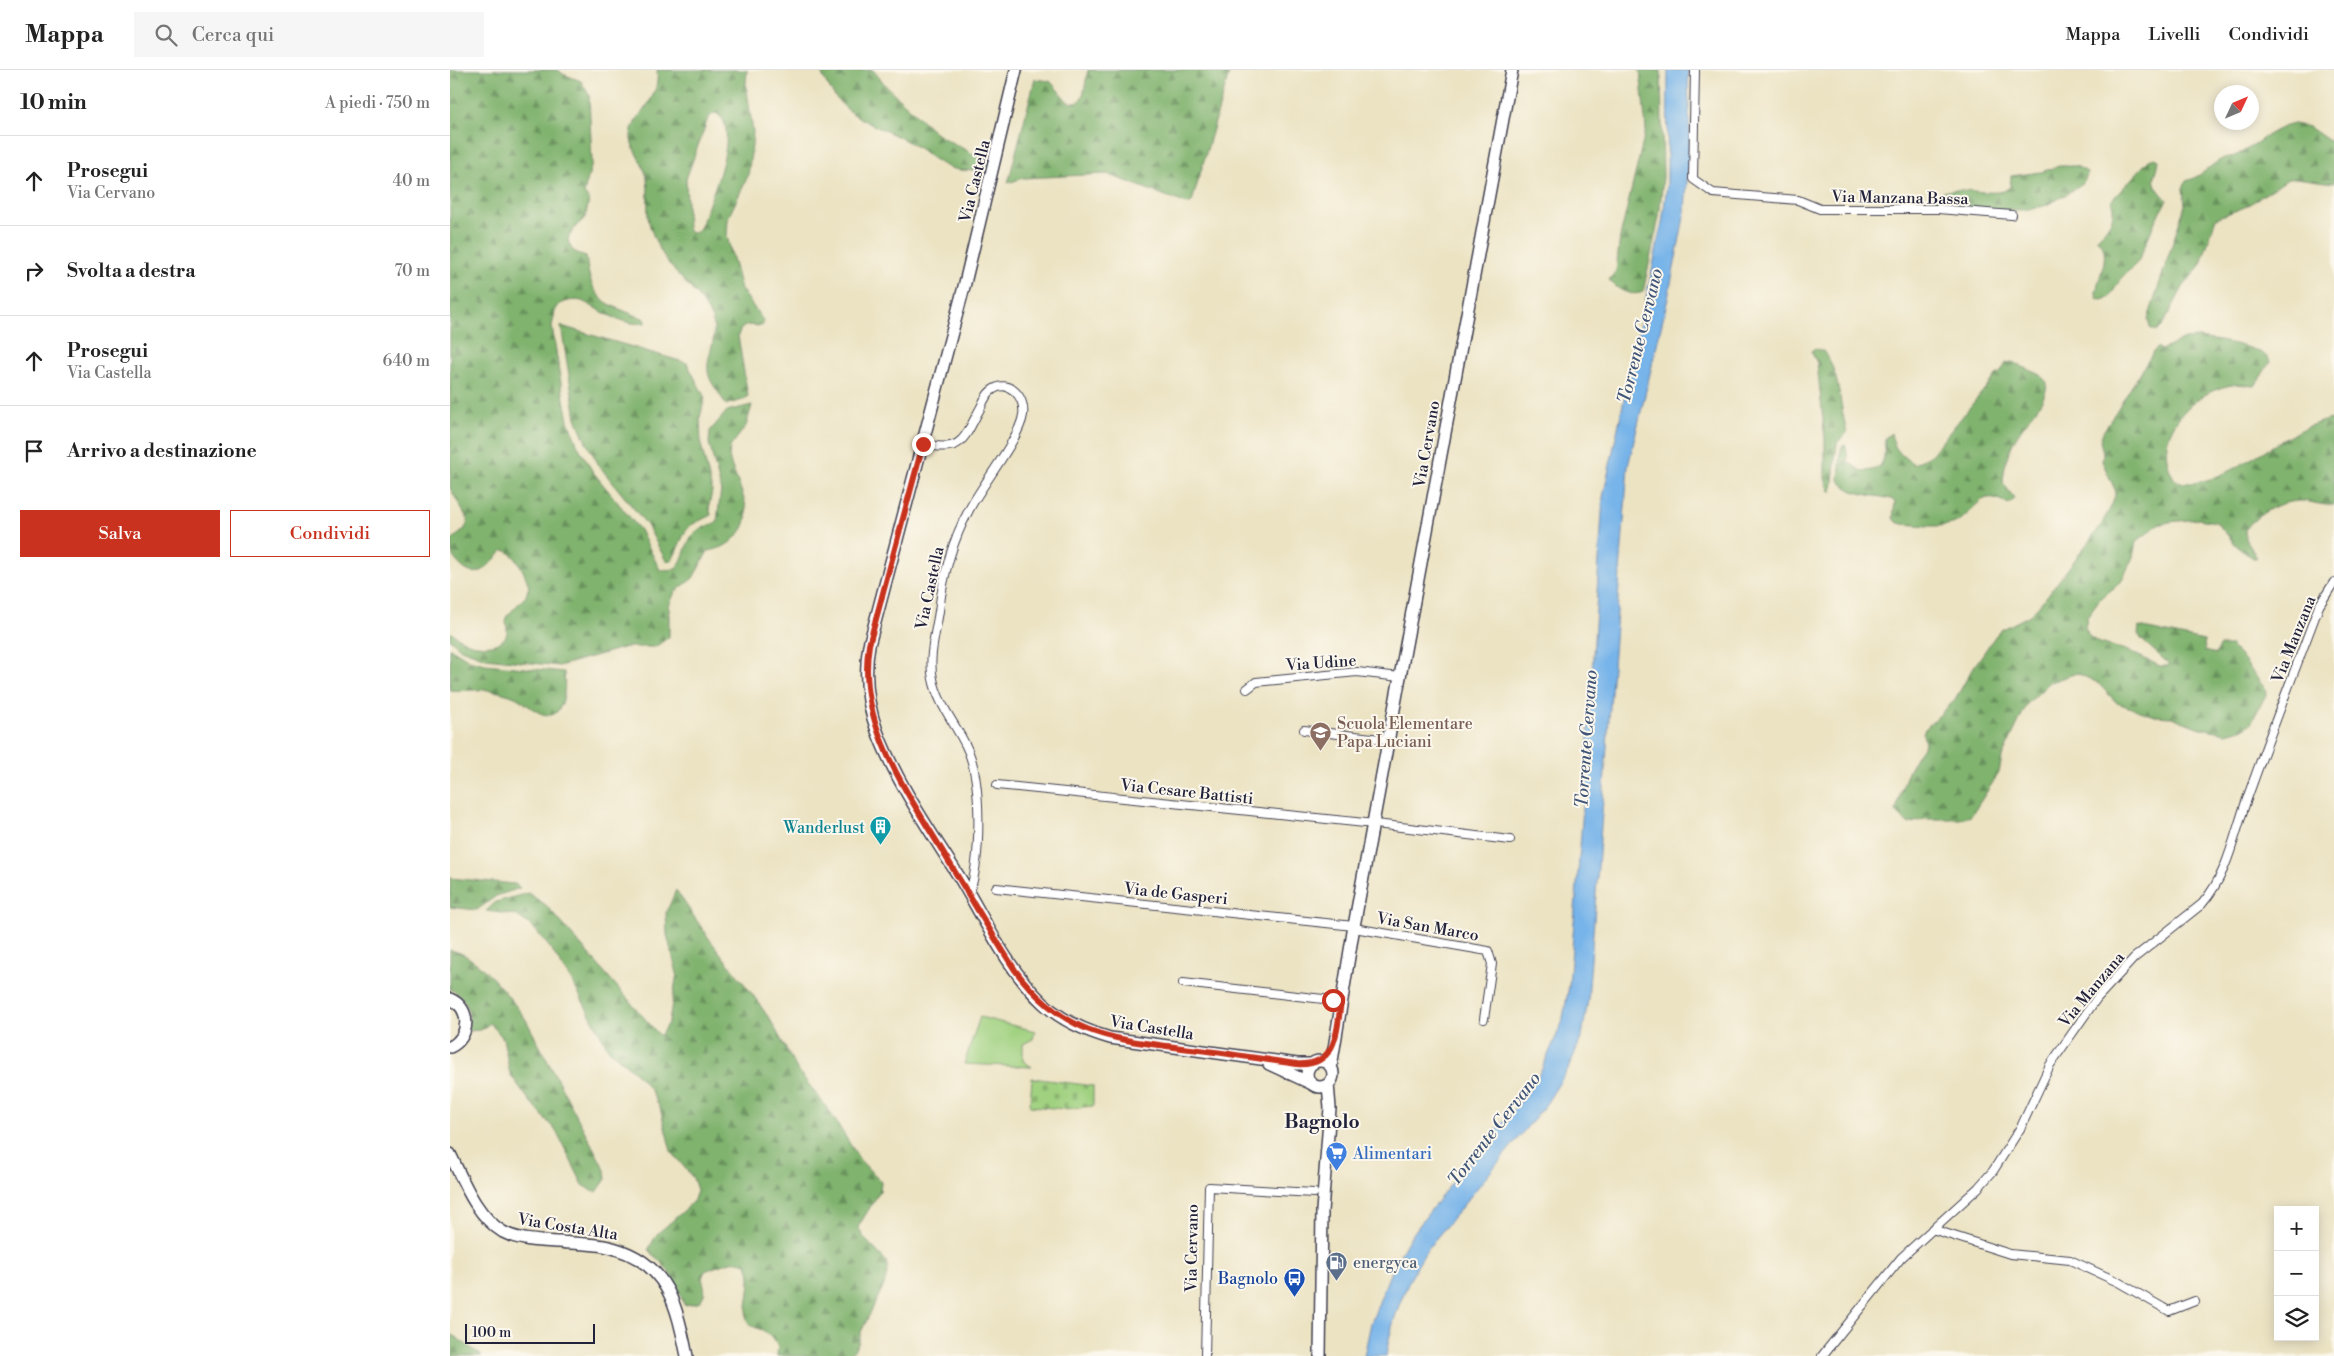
<!DOCTYPE html>
<html lang="it">
<head>
<meta charset="utf-8">
<style>
  :root { --surface:#fff; --page:#f6f6f6; --text:#222; --muted:#767676; --line:#e0e0e0; --accent:#c8321e }
  body { margin:0; font-family:"Libre Bodoni",serif; background:var(--page); color:var(--text) }
  .controls { position:absolute; right:15px; bottom:15px; display:grid; overflow:hidden; border-radius:0px; box-shadow:0 2px 12px #0003 }
  .controls button { width:45px; height:45px; display:grid; place-items:center; padding:0; border:0; border-bottom:1px solid var(--line); background:var(--surface); color:var(--text); font:25px sans-serif }
  .compass { position:absolute; left:1764px; top:15px; width:45px; height:45px; border-radius:50%; background:var(--surface); box-shadow:0 2px 12px #0003; rotate:46deg }
  .scale { position:absolute; left:15px; bottom:12px; width:130px; box-sizing:border-box; padding-left:5px; border:2px solid #22223b; border-top:0; font-size:14px; line-height:18px; white-space:nowrap; color:#22223b; -webkit-text-stroke:4px #fbf7ec; paint-order:stroke }
  .stop { position:absolute; width:15px; height:15px; margin:-11px; border:4px solid #c8321e; border-radius:50%; background:#fff }
  .stop.end { background:#c8321e; border-color:#fff; box-shadow:0 1px 5px #0008 }
  .list { margin:0; padding:0; list-style:none }
  h2 { display:flex; justify-content:space-between; align-items:center; height:65px; margin:0; padding:0 20px; font-size:21px }
  h2 small { font-size:16px; font-weight:400; color:var(--muted) }
  .list li { display:grid; grid-template-columns:32px 1fr auto; gap:15px; align-items:center; box-sizing:border-box; height:90px; padding:0 20px; border-top:1px solid var(--line) }
  .list b { display:block; font-size:19px; white-space:nowrap }
  .list p { margin:0; font-size:16px; white-space:nowrap; color:var(--muted) }
  .list em { font-size:16px; font-style:normal; color:var(--muted) }
  .actions { display:flex; gap:10px; padding:15px 20px }
  .actions a { flex:1; padding:11px 0; border:1px solid var(--accent); border-radius:0px; text-align:center; font-size:18px; color:var(--accent) }
  .actions .main { background:var(--accent); color:#fff }
  .icon { flex:none; width:28px; height:28px; fill:none; stroke:currentColor; stroke-width:2; stroke-linecap:round; stroke-linejoin:round }
  .map { position:relative; flex:none; width:1884px; height:1286px; overflow:hidden }
  header { display:flex; align-items:center; gap:30px; box-sizing:border-box; height:70px; padding:0 25px; background:var(--surface); border-bottom:1px solid var(--line) }
  header strong { font-size:24px }
  nav { display:flex; gap:28px; margin-inline-start:auto; font-size:18px }
  .search { width:350px; height:45px; background:var(--page); display:flex; align-items:center; gap:12px; box-sizing:border-box; padding:0 18px; border-radius:0px; color:var(--muted); font-size:19px }
  main { display:flex }
  aside { flex:1; background:var(--surface) }
  .map>svg:first-child { display:block }
</style>
</head>
<body>
<header>
<strong>Mappa</strong>
<div class="search"><svg class="icon" aria-label="search" viewBox="0 0 24 24"><circle cx="10" cy="10" r="6"/><path d="M15 15l6 6"/></svg>Cerca qui</div>
<nav><a>Mappa</a><a>Livelli</a><a>Condividi</a></nav>
</header>
<main>
<aside>
<h2>10 min<small>A piedi · 750 m</small></h2>
<ul class="list">
<li><svg class="icon" aria-label="ahead" viewBox="0 0 24 24"><path d="M12 20V5M6 11l6-6 6 6"/></svg><div><b>Prosegui</b><p>Via Cervano</p></div><em>40 m</em></li>
<li><svg class="icon" aria-label="right" viewBox="0 0 24 24"><path d="M7 20v-9h11M14 6l5 5-5 5"/></svg><div><b>Svolta a destra</b></div><em>70 m</em></li>
<li><svg class="icon" aria-label="ahead" viewBox="0 0 24 24"><path d="M12 20V5M6 11l6-6 6 6"/></svg><div><b>Prosegui</b><p>Via Castella</p></div><em>640 m</em></li>
<li><svg class="icon" aria-label="arrive" viewBox="0 0 24 24"><path d="M6 21V4h12l-3 4 3 4H6"/></svg><div><b>Arrivo a destinazione</b></div></li>
</ul>
<div class="actions"><a class="main">Salva</a><a>Condividi</a></div>
</aside>
<div class="map">
<svg width="1884" height="1286" viewBox="0 0 1884 1286">
  <defs>
    <pattern id="forest-firs" width="22" height="20" patternUnits="userSpaceOnUse" patternTransform="scale(1.25)"><rect width="22" height="20" fill="#80b36e"/><path d="M5 1l3.5 6h-7zM16 11l3.5 6h-7z" fill="#68915c"/></pattern>
    <pattern id="cemetery-stones" width="16" height="16" patternUnits="userSpaceOnUse" patternTransform="scale(1.25)"><rect width="16" height="16" fill="#a0d180"/><path d="M2 7V4a2 2 0 0 1 4 0v3zM10 15v-3a2 2 0 0 1 4 0v3z" fill="#8ab370"/></pattern>
  </defs>
  <rect width="100%" height="100%" fill="#fbf7ec"/>
  <filter id="ink" filterUnits="userSpaceOnUse"><feTurbulence type="fractalNoise" baseFrequency=".02" numOctaves="2"/><feDisplacementMap in="SourceGraphic" scale="10" xChannelSelector="R" yChannelSelector="G"/><feConvolveMatrix kernelMatrix="1 2 1 2 8 2 1 2 1" color-interpolation-filters="sRGB"/></filter>
  <filter id="wash" filterUnits="userSpaceOnUse"><feTurbulence type="fractalNoise" baseFrequency=".0096" numOctaves="4" result="noise"/><feDisplacementMap in="SourceGraphic" scale="20" xChannelSelector="R" yChannelSelector="G"/><feGaussianBlur stdDeviation="1.12" result="paint"/><feColorMatrix in="noise" values="0 0 0 0 0 0 0 0 0 0 0 0 0 0 0 0 0 1.4 0 .05"/><feComposite in="paint" operator="in"/></filter>
  <g filter="url(#wash)">
    <rect width="100%" height="100%" fill="#ece3c3"/>
    <path fill="url(#forest-firs)" stroke="#516a54" fill-rule="evenodd" d="M0 0H108L113 4 131 11 139 25 142 93 134 123 139 130 135 148 127 155 118 168C119 180 125 183 136 186 141 233 155 233 195 249V253C174 257 150 240 132 231 122 229 114 231 106 237L102 256 110 307 118 351 128 376 143 402 190 460 210 500 226 499C235 489 235 472 245 463 251 458 260 455 267 452L271 419 259 373 260 361 277 341 302 335 296 356 280 377 279 386C284 413 311 444 286 467 277 476 270 479 258 481L243 508 225 522 219 536V567L205 577H176L109 596 36 588 11 579 0 569V562C6 565 10 570 16 572 27 577 49 578 56 566 59 561 55 552 56 547L76 526 79 516C75 504 67 484 54 480 39 492 29 517 7 492 1 485 0 479 2 470 9 463 17 460 18 450L0 418Z
      M207 0H297L296 14 303 62 302 76 298 106 278 148 277 166 291 219 314 252 312 256 296 255 290 260 288 266 298 326 293 330 278 334 276 335C271 324 259 313 258 301 256 284 269 269 262 249 252 224 229 210 215 188 208 177 199 159 198 146 197 133 199 120 197 108 194 94 183 82 181 69 179 45 211 35 207 0ZM266 43C270 46 274 50 275 55 282 83 260 127 252 154L248 161 242 163 238 159 236 109 257 51 261 45Z
      M370 0H423L437 17 488 65 540 93 538 100C527 99 515 102 504 99 489 95 480 85 467 77 425 51 393 54 370 0Z
      M638 0H780L742 132 738 134 732 132 657 104 573 108 558 113 585 9 600 11 618 32 627 33C636 27 635 10 638 0Z
      M1190 0H1211L1213 107 1209 147 1193 222C1180 227 1168 220 1159 210L1166 201 1170 167 1196 59Z
      M1844 54 1859 57 1884 74V113L1845 108 1838 109 1795 137 1766 148 1751 194 1733 217 1712 257 1706 261 1700 258 1698 249 1735 135 1733 118 1736 111C1751 107 1759 96 1772 89 1776 86 1782 88 1787 85 1807 75 1820 59 1844 54Z
      M1705 88 1709 90C1708 97 1707 100 1705 106 1702 115 1712 124 1717 130L1706 149 1688 192 1672 207 1659 228 1651 230 1647 228 1646 223C1648 206 1664 180 1646 169 1657 160 1668 146 1661 131L1699 90Z
      M1609 96H1626L1637 102C1637 111 1630 115 1624 119 1612 127 1597 137 1582 139 1549 143 1512 135 1478 132 1500 109 1528 127 1554 121L1560 117 1561 106 1591 102Z
      M111 256 237 293 255 328 250 347 251 374 262 421 259 436 261 445 241 455 235 462 222 491H216L197 455 150 397 136 372 126 348Z
      M1748 268C1763 270 1816 276 1820 292L1805 316C1797 316 1789 313 1782 315 1740 322 1698 368 1725 410 1764 429 1839 353 1884 349V435C1873 436 1863 432 1853 431 1831 430 1808 443 1795 460L1796 469 1807 488H1803L1786 475 1766 452 1749 449 1719 452 1708 455 1686 472 1683 487 1671 512 1649 530 1638 545 1635 557 1639 566 1649 573 1676 580 1710 596H1719L1718 593 1692 570 1688 564 1689 557 1754 571 1755 581 1766 584 1769 576H1781L1789 584 1816 620 1817 623 1801 653 1795 658 1776 663 1747 657 1722 647 1705 646 1667 633 1648 613 1627 603 1600 612 1577 634 1552 687 1549 703 1521 746 1510 749H1474L1459 754 1446 742C1451 716 1459 695 1475 674L1473 664 1474 660 1505 630 1521 601 1546 565 1551 560 1580 545 1597 526 1650 457 1662 435 1666 422 1652 391 1653 384 1650 370 1653 362 1704 281 1708 277 1711 280 1735 269Z
      M1365 278 1375 282C1390 305 1390 337 1397 363L1387 373 1382 421H1380L1375 409V369L1367 293 1361 281Z
      M1562 292 1591 305 1597 313C1596 332 1580 346 1570 361 1559 377 1554 394 1553 413L1564 428 1562 432 1557 434C1528 414 1525 447 1502 454 1487 458 1467 455 1452 454L1446 452 1443 448 1445 432 1441 429C1423 424 1402 427 1389 410L1391 380 1394 374 1396 375 1398 392 1411 401C1437 401 1434 388 1435 368L1441 363C1443 378 1451 386 1464 394L1481 385 1546 305 1551 302 1556 293Z
      M0 578 19 590 35 594 114 602C115 612 115 623 112 633 102 661 78 633 65 627 58 624 50 622 43 621 28 618 14 622 0 620Z
      M0 808 65 814 70 818 46 826 27 840 0 837Z
      M226 820 260 870 303 925 321 951 347 999 380 1042 410 1090 431 1112 430 1121 408 1157 414 1168 436 1191 438 1199 434 1215 411 1262 408 1274 400 1286H327L328 1274 314 1261 302 1256 297 1251C292 1237 315 1184 281 1192 272 1194 263 1198 255 1201L252 1208C255 1219 257 1224 248 1233L234 1235C227 1211 217 1196 198 1180L207 1164 237 1138 244 1130 247 1120 243 1108 221 1081 210 1038 200 1019 187 1004 159 980 123 913 101 879 83 857 66 845 36 841 46 832 78 823 96 835 210 966 219 951 227 903 217 865 216 843Z
      M0 880C28 884 59 927 75 948L155 1100 156 1109 147 1122 142 1121 133 1115 106 1061 79 1030 60 1004 53 968 40 953 31 960 18 961C20 942 19 929 0 919Z
      M0 1263 32 1286H0Z"/>
    <path fill="url(#cemetery-stones)" stroke="#617a5e" d="M582 1008 643 1016V1036L615 1039 580 1036Z"/>
    <path fill="#a0d180" stroke="#617a5e" d="M530 947 585 961 583 969 573 974V991L582 997 514 994Z"/>
    <path fill="#77b4e9" stroke="#4c6b92" d="M1218 0H1238L1240 68 1235 142 1218 228 1178 396 1138 930 1132 966 1118 999 1096 1034 979 1177C957 1210 942 1246 936 1286H914L921 1253 941 1201 959 1169 992 1125 1076 1025 1091 1001 1112 953 1119 916 1135 713 1153 427 1212 154 1217 115Z"/>
  </g>
  <g filter="url(#ink)">
    <g fill="none" stroke-linecap="round" stroke-linejoin="round">
      <defs>
        <path id="minor" d="M1245 0 1243 109 1263 123 1348 130 1370 139H1488L1562 145
          M473 374C514 383 513 369 531 337 533 332 536 325 541 321 558 307 576 327 573 345 570 368 531 416 519 440 502 471 493 506 489 541 486 562 478 587 483 609 488 634 505 653 516 676 533 710 531 789 519 825
          M797 619 806 612 907 602 950 607
          M854 660 939 670
          M547 715 934 755 1060 770
          M546 818 904 856
          M904 858 1038 881 1042 894 1034 949
          M733 913 891 931
          M1482 1159 1560 1184 1620 1190 1668 1212 1719 1241 1745 1231
          M755 1286 759 1117 864 1123
          M1372 1286 1451 1188 1528 1118 1543 1101 1571 1057 1600 995 1647 928 1684 888 1752 834C1778 804 1784 765 1797 729 1820 664 1845 600 1869 536L1884 512"/>
        <path id="secondary" d="M566 0 515 213 419 575C414 604 417 633 427 661 447 714 481 762 511 810 536 852 558 900 593 933 612 951 636 961 660 968L847 994H861
          M0 929C22 938 20 968 0 977
          M857 1004a13 13 0 1 1 26 0a13 13 0 1 1-26 0Z
          M819 994 860 1013
          M881 997 904 856 1062 0
          M0 1084C13 1110 26 1146 53 1162 70 1171 91 1171 109 1172 127 1174 148 1173 166 1179 219 1195 227 1238 237 1286
          M870 1286 872 1141 880 1038 878 1014"/>
      </defs>
      <use href="#minor" stroke="#403f4f" stroke-width="10"/>
      <use href="#secondary" stroke="#403f4f" stroke-width="14"/>
      <use href="#minor" stroke="#fff" stroke-width="8"/>
      <use href="#secondary" stroke="#fff" stroke-width="11"/>
    </g>
  </g>
  <g fill="none" stroke-linecap="round" stroke-linejoin="round" filter="url(#ink)">
    <path stroke="#c8321e" stroke-width="6" d="M473 374 419 575C406 654 458 723 496 787 519 825 541 863 565 900 616 968 663 969 741 979 776 983 811 989 847 994 887 997 887 961 891 931L883 930"/>
  </g>
  <defs>
    <symbol id="school-pin" viewBox="-11 -11 22 30"><path d="M0 17L-7.5 6A9.5 9.5 0 1 1 7.5 6Z" fill="#8d6e63" stroke="#fbf7ec"/><path d="M0-5L7-2L0 1L-7-2ZM-4 1L0 2.5L4 1V4Q0 6-4 4Z" fill="#fff"/></symbol>
    <symbol id="building-pin" viewBox="-11 -11 22 30"><path d="M0 17L-7.5 6A9.5 9.5 0 1 1 7.5 6Z" fill="#0f9aa8" stroke="#fbf7ec"/><path d="M-4-6H4V6H1V3H-1V6H-4ZM-2.5-4.3h1.7v1.8h-1.7ZM.8-4.3h1.7v1.8H.8ZM-2.5-1h1.7V.8h-1.7ZM.8-1h1.7V.8H.8Z" fill="#fff"/></symbol>
    <symbol id="supermarket-pin" viewBox="-11 -11 22 30"><path d="M0 17L-7.5 6A9.5 9.5 0 1 1 7.5 6Z" fill="#3f7fe0" stroke="#fbf7ec"/><path d="M-6-5.5h2.5l.6 2H6L4.5 2H-2.5L-4.4-4H-6ZM-1.5 3.2a1.3 1.3 0 1 0 .1 0ZM3 3.2a1.3 1.3 0 1 0 .1 0Z" fill="#fff"/></symbol>
    <symbol id="fuel-pin" viewBox="-11 -11 22 30"><path d="M0 17L-7.5 6A9.5 9.5 0 1 1 7.5 6Z" fill="#5c6f8a" stroke="#fbf7ec"/><path d="M-5.5-6h7V0h2V4h1.3V-2.5L3-4.5l.8-.8L6-3V5H2.5V1h-1V6h-7ZM-4.2-4.7v3.2H.2V-4.7Z" fill="#fff"/></symbol>
    <symbol id="bus-pin" viewBox="-11 -11 22 30"><path d="M0 17L-7.5 6A9.5 9.5 0 1 1 7.5 6Z" fill="#1a4fb4" stroke="#fbf7ec"/><path d="M-5-6H5V4H4V6H2V4H-2V6H-4V4H-5ZM-3.5-4V0h7V-4ZM-3.5 1.2v1.5H-2V1.2ZM2 1.2v1.5H3.5V1.2Z" fill="#fff"/></symbol>
  </defs>
  <g fill-rule="evenodd">
    <use href="#school-pin" x="858" y="650" width="25" height="34"/>
    <use href="#building-pin" x="418" y="744" width="25" height="34"/>
    <use href="#supermarket-pin" x="874" y="1070" width="25" height="34"/>
    <use href="#fuel-pin" x="874" y="1180" width="25" height="34"/>
    <use href="#bus-pin" x="832" y="1196" width="25" height="34"/>
  </g>
  <g text-anchor="middle" stroke-width="4" stroke-linejoin="round" paint-order="stroke">
    <g font-size="16" fill="#22223b" stroke="#fbf7ec">
      <text transform="translate(524 111) rotate(-76)" y="6">Via Castella</text>
      <text transform="translate(1450 127) rotate(1)" y="6">Via Manzana Bassa</text>
      <text transform="translate(976 374) rotate(-80)" y="6">Via Cervano</text>
      <text transform="translate(479 518) rotate(-78)" y="6">Via Castella</text>
      <text transform="translate(1843 569) rotate(-68)" y="6">Via Manzana</text>
      <text transform="translate(871 592) rotate(-4)" y="6">Via Udine</text>
      <text transform="translate(737 721) rotate(6)" y="6">Via Cesare Battisti</text>
      <text transform="translate(726 823) rotate(6)" y="6">Via de Gasperi</text>
      <text transform="translate(978 856) rotate(10)" y="6">Via San Marco</text>
      <text transform="translate(1641 919) rotate(-50)" y="6">Via Manzana</text>
      <text transform="translate(702 957) rotate(9)" y="6">Via Castella</text>
      <text transform="translate(118 1156) rotate(9)" y="6">Via Costa Alta</text>
      <text transform="translate(741 1178) rotate(-89)" y="6">Via Cervano</text>
    </g>
    <g font-size="16" fill="#785e54" stroke="#fbf7ec" text-anchor="start">
      <text x="887" y="659">Scuola Elementare<tspan x="887" dy="18">Papa Luciani</tspan></text>
    </g>
    <g font-size="16" fill="#0d838f" stroke="#fbf7ec" text-anchor="end">
      <text x="415" y="763">Wanderlust</text>
    </g>
    <g font-size="16" fill="#366cbe" stroke="#fbf7ec" text-anchor="start">
      <text x="903" y="1089">Alimentari</text>
    </g>
    <g font-size="16" fill="#4e5e75" stroke="#fbf7ec" text-anchor="start">
      <text x="903" y="1198">energyca</text>
    </g>
    <g font-size="16" fill="#164399" stroke="#fbf7ec" text-anchor="end">
      <text x="828" y="1214">Bagnolo</text>
    </g>
    <g font-size="18" font-style="italic" fill="#405578" stroke="#fbf7ec">
      <text transform="translate(1190 266) rotate(-76)" y="6">Torrente Cervano</text>
      <text transform="translate(1136 669) rotate(-86)" y="6">Torrente Cervano</text>
      <text transform="translate(1044 1059) rotate(-52)" y="6">Torrente Cervano</text>
    </g>
    <g font-size="19" font-weight="bold" fill="#22223b" stroke="#fbf7ec">
      <text x="872" y="1058">Bagnolo</text>
    </g>
  </g>
</svg>
<div class="controls">
<button>+</button>
<button>−</button>
<button><svg class="icon" aria-label="layers" viewBox="0 0 24 24"><path d="M12 4l9 5-9 5-9-5zM3 14l9 5 9-5"/></svg></button>
</div>
<svg class="compass" viewBox="-18 -18 36 36"><path d="M0-13l5 13h-10z" fill="#e53935"/><path d="M0 13l5-13h-10z" fill="#767676"/></svg>
<div class="scale">100 m</div>
<div class="stop" style="left:883px;top:930px"></div>
<div class="stop end" style="left:473px;top:374px"></div>
</div>
</main>
</body>
</html>
